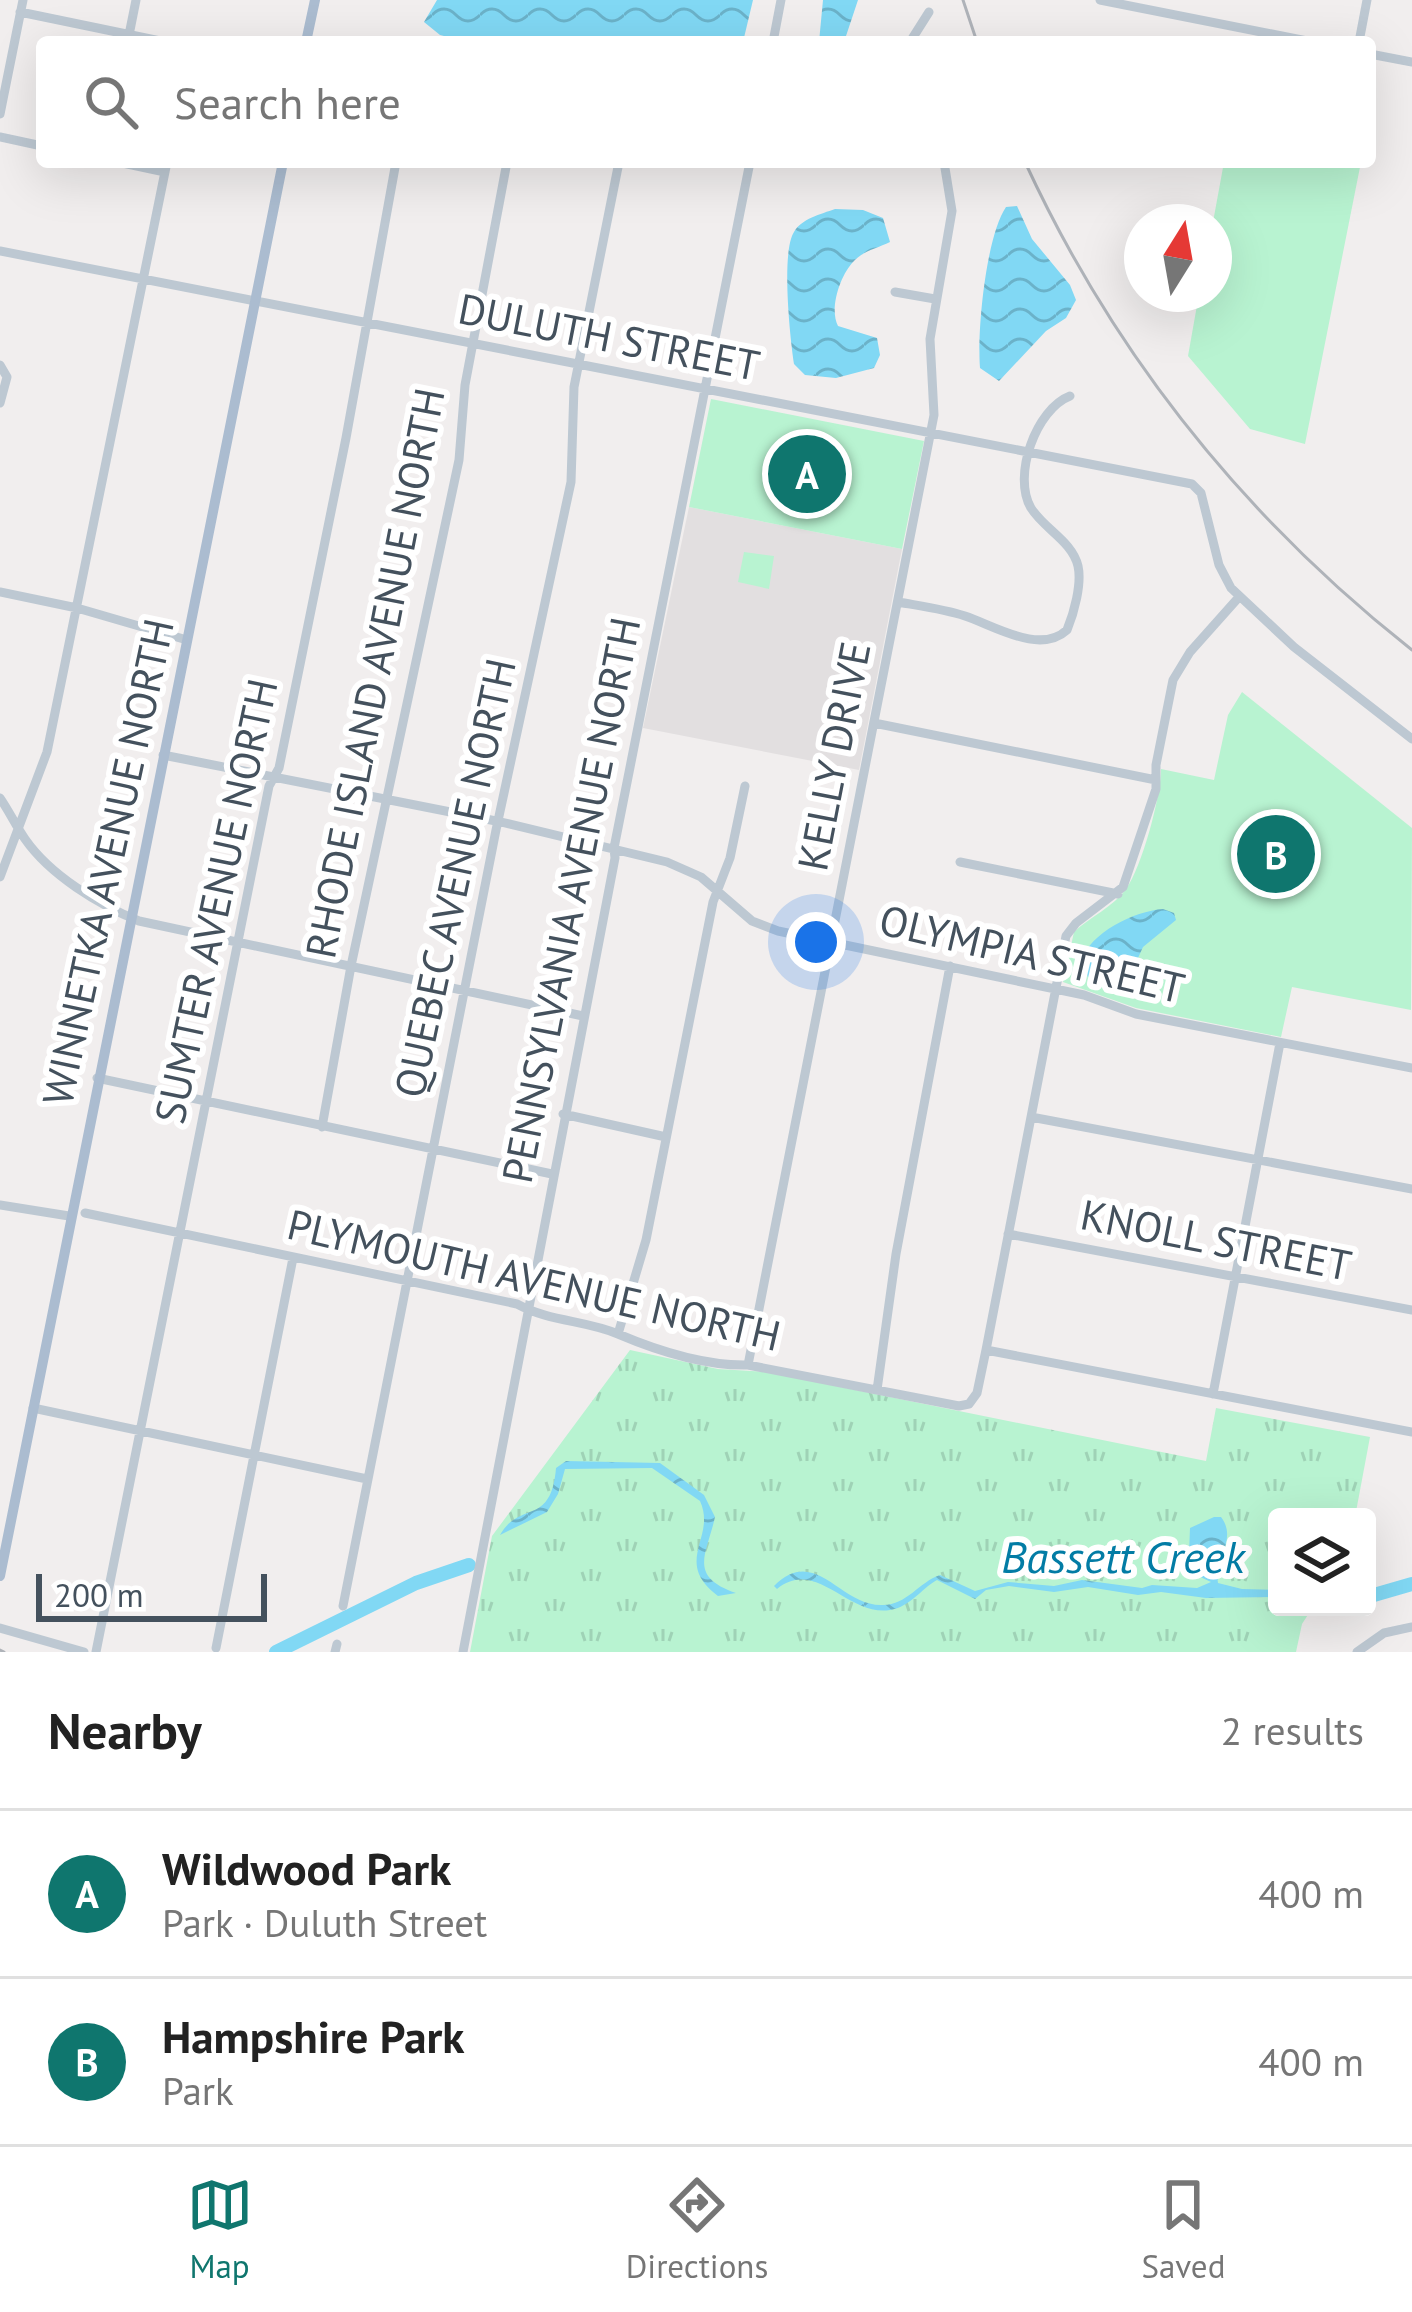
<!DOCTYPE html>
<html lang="en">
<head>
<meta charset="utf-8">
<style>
  :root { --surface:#fff; --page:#f6f6f6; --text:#222; --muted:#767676; --line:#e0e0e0; --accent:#0f766e }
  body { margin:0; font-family:"PT Sans",sans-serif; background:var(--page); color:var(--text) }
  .controls { position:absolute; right:36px; bottom:36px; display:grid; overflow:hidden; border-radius:12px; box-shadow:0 12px 48px #0002 }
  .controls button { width:108px; height:108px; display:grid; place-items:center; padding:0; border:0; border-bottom:3px solid var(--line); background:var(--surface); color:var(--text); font:60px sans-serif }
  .compass { position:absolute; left:1124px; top:204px; width:108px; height:108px; border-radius:50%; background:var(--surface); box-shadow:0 12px 48px #0002; rotate:11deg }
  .scale { position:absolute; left:36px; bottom:30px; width:231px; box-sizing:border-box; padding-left:12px; border:6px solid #44515d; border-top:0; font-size:33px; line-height:42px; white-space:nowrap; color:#44515d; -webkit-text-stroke:9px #fff; paint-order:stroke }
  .you { position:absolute; left:816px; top:942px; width:42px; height:42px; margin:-30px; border:9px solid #fff; border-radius:50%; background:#1a73e8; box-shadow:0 0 0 18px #1a73e833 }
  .badge { display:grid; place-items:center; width:78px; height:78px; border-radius:50%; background:var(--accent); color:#fff; font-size:39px; font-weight:700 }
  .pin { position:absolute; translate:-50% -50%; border:6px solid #fff; box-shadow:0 3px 12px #0006 }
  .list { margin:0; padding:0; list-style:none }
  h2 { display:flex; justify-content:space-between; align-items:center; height:156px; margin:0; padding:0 48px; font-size:51px }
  h2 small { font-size:39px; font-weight:400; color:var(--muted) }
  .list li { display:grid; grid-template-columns:78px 1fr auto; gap:36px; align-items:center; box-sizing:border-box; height:168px; padding:0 48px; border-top:3px solid var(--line) }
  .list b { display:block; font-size:45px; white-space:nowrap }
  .list p { margin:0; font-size:39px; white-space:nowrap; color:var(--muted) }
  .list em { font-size:39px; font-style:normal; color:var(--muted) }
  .icon { flex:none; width:66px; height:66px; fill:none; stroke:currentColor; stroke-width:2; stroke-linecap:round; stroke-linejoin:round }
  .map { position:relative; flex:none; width:1412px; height:1652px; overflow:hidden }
  .search { position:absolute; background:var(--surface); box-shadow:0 12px 48px #0002; left:36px; right:36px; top:36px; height:132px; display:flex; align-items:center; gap:30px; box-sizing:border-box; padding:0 42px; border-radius:12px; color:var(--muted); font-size:45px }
  .sheet { height:492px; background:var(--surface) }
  nav { display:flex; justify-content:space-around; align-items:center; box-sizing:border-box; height:168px; border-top:3px solid var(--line); background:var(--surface); font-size:33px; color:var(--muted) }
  nav a { display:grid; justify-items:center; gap:6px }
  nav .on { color:var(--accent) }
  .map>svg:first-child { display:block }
</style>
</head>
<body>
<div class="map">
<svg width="1412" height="1652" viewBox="0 0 1412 1652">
  <defs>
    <pattern id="grass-tufts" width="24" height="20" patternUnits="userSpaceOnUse" patternTransform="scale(3)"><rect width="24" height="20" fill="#b8f3d1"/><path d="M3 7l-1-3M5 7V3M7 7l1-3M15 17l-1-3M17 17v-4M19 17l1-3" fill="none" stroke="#9fd2b6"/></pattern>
    <pattern id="water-waves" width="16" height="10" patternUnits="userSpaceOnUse" patternTransform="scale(3)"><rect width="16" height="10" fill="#81d8f4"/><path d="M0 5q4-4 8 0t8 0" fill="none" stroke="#6bb2c9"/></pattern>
  </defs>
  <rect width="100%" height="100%" fill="#f1eeee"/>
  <path fill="#e2dfe0" d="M689 507 902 549 859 770 643 728Z"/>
  <path fill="url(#grass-tufts)" d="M630 1350 718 1369 767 1372 1206 1461 1216 1408 1370 1437 1355 1517H1277V1607H1313L1302 1624 1296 1652H470L492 1536Z"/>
  <path fill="#b8f3d1" d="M1224 162H1361L1305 444 1250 429 1188 356 1199 294H1214L1213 222Z
    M711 399 924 441 902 549 689 507Z
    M744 552 774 556 769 589 738 582Z
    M1242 692 1412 828 1411 1010 1292 987 1281 1037 1136 1008 1063 982 1074 932C1090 917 1113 907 1126 889 1142 867 1161 796 1161 769L1214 780 1228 715Z"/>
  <path fill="url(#water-waves)" d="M437 0H753L743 42H467L440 35 424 22Z
    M823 0H858L844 42H819Z
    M1017 206 1032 239 1070 285 1076 300 1066 318 1046 331 999 381 980 368C977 331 986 236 1006 207Z
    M835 209 863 210 883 218 890 242C878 248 863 251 854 261 840 275 829 309 838 326L877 338 880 355 874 368 836 378 805 375 794 364C790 338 781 252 794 232 801 219 821 214 835 209Z
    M1163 909 1174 913 1176 920 1143 947 1133 969 1106 982 1088 977 1081 961C1090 933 1134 911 1163 909Z
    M566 1461 660 1463 704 1495 715 1517C707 1554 687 1576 736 1593L718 1596C672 1561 717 1538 700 1501L652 1468 565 1469 558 1494 547 1512 500 1535C520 1500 551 1527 556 1468Z
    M1214 1517H1221C1238 1539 1214 1560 1218 1583L1242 1589 1277 1590V1597L1206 1598 1161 1592 1138 1595 1088 1587 1054 1592 1009 1586 986 1590 975 1599 937 1580C921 1589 910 1607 890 1610 848 1617 816 1557 777 1589L774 1586C816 1544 840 1607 883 1605 907 1605 919 1582 940 1575L975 1591 1008 1582 1054 1586 1082 1580 1142 1588 1152 1585 1197 1588 1211 1582 1196 1575 1189 1554 1190 1528Z"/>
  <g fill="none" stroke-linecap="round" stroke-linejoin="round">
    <path stroke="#81d8f4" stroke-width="14" d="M1367 1597 1412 1584
      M276 1652 416 1583 469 1565"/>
    <path stroke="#bdc8d2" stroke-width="9" d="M1100 0 1312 42
      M20 12 165 42
      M129 35 136 0
      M773 42 781 0
      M910 42 929 12
      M1359 42 1367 0
      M1370 54 1412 62
      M0 114 23 0
      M0 137 42 146
      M118 162 165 172
      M776 162H778
      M0 251 1192 484 1201 493 1219 565 1231 588 1294 647 1412 739
      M895 292 935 299
      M0 365 7 377 0 403
      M0 592 77 608 187 640
      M898 602C920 606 944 609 965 616 995 626 1040 655 1067 630 1074 613 1082 584 1078 566 1072 541 1044 529 1031 508 1012 476 1036 409 1070 396
      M874 723 1156 780
      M163 755 501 822 667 862 701 877 752 921 778 931 1084 995 1136 1014 1412 1068
      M0 798C9 811 16 826 25 839 50 875 99 905 139 921L583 1016
      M960 862 1118 894
      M0 877 47 752 167 162
      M97 1078 552 1174
      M563 1114 666 1137
      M1031 1117 1412 1189
      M322 1127 351 966 459 460 465 385 507 162
      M0 1205 69 1216
      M85 1213 517 1304C550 1322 585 1320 618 1334 658 1351 703 1366 748 1365L959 1406 969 1404 977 1393 986 1350 1066 936 1076 923 1123 887 1156 789V765L1173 680 1190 652 1239 597
      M1008 1234 1412 1310
      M618 1334 646 1240 713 902 730 858 745 786
      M986 1350 1412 1432
      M748 1365 934 415 930 339 952 211 944 162
      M877 1390 896 1254 950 966
      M1213 1394 1280 1043
      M33 1408 367 1479
      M343 1606 496 830 571 482 574 387 619 162
      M0 1628 84 1652
      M216 1648 293 1258
      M96 1652 269 786 279 768 346 438 396 162
      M335 1652 337 1644
      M463 1652 615 858 614 848 750 162
      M1357 1652 1384 1633 1412 1627"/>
    <path stroke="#abbcd0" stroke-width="10" d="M306 42 315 0
      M0 1576 283 162"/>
    <path stroke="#afb3b9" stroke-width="3" d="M963 0 977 42
      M1025 162C1114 355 1245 518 1412 650
      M0 1650 4 1652"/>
  </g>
  <g text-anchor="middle" stroke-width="12" stroke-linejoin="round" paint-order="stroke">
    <g font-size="42" fill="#44515d" stroke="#fff">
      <text transform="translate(609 337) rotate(11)" y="15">DULUTH STREET</text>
      <text transform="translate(375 673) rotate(-79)" y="15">RHODE ISLAND AVENUE NORTH</text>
      <text transform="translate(834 756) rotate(-79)" y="15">KELLY DRIVE</text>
      <text transform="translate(108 862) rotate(-78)" y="15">WINNETKA AVENUE NORTH</text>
      <text transform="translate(455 878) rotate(-78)" y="15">QUEBEC AVENUE NORTH</text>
      <text transform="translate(571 900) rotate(-79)" y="15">PENNSYLVANIA AVENUE NORTH</text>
      <text transform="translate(216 901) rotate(-78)" y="15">SUMTER AVENUE NORTH</text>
      <text transform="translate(1032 954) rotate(13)" y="15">OLYMPIA STREET</text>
      <text transform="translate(1216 1240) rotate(11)" y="15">KNOLL STREET</text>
      <text transform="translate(534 1280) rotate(13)" y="15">PLYMOUTH AVENUE NORTH</text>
    </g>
    <g font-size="45" font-style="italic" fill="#027ca5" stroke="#fff">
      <text x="1123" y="1573">Bassett Creek</text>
    </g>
  </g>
</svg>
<div class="controls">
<button><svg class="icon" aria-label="layers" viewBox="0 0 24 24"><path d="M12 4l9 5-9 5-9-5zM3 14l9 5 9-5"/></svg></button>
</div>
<svg class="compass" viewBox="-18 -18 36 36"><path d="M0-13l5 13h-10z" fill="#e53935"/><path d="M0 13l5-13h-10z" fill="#767676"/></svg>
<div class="scale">200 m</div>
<div class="you"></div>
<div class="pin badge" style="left:807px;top:474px">A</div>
<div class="pin badge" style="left:1276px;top:854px">B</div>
<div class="search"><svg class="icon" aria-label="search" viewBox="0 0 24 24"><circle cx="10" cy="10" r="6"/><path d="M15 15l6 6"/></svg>Search here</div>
</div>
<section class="sheet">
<h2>Nearby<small>2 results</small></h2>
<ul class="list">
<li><span class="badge">A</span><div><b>Wildwood Park</b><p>Park · Duluth Street</p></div><em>400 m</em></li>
<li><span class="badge">B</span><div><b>Hampshire Park</b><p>Park</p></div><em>400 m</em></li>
</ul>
</section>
<nav>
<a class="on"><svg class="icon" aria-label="map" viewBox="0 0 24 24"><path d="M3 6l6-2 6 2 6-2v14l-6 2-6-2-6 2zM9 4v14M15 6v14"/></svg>Map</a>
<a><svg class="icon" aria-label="directions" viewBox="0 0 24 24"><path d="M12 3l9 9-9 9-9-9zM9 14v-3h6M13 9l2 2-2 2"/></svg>Directions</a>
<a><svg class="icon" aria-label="saved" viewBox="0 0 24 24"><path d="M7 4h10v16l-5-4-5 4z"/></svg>Saved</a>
</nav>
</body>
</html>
